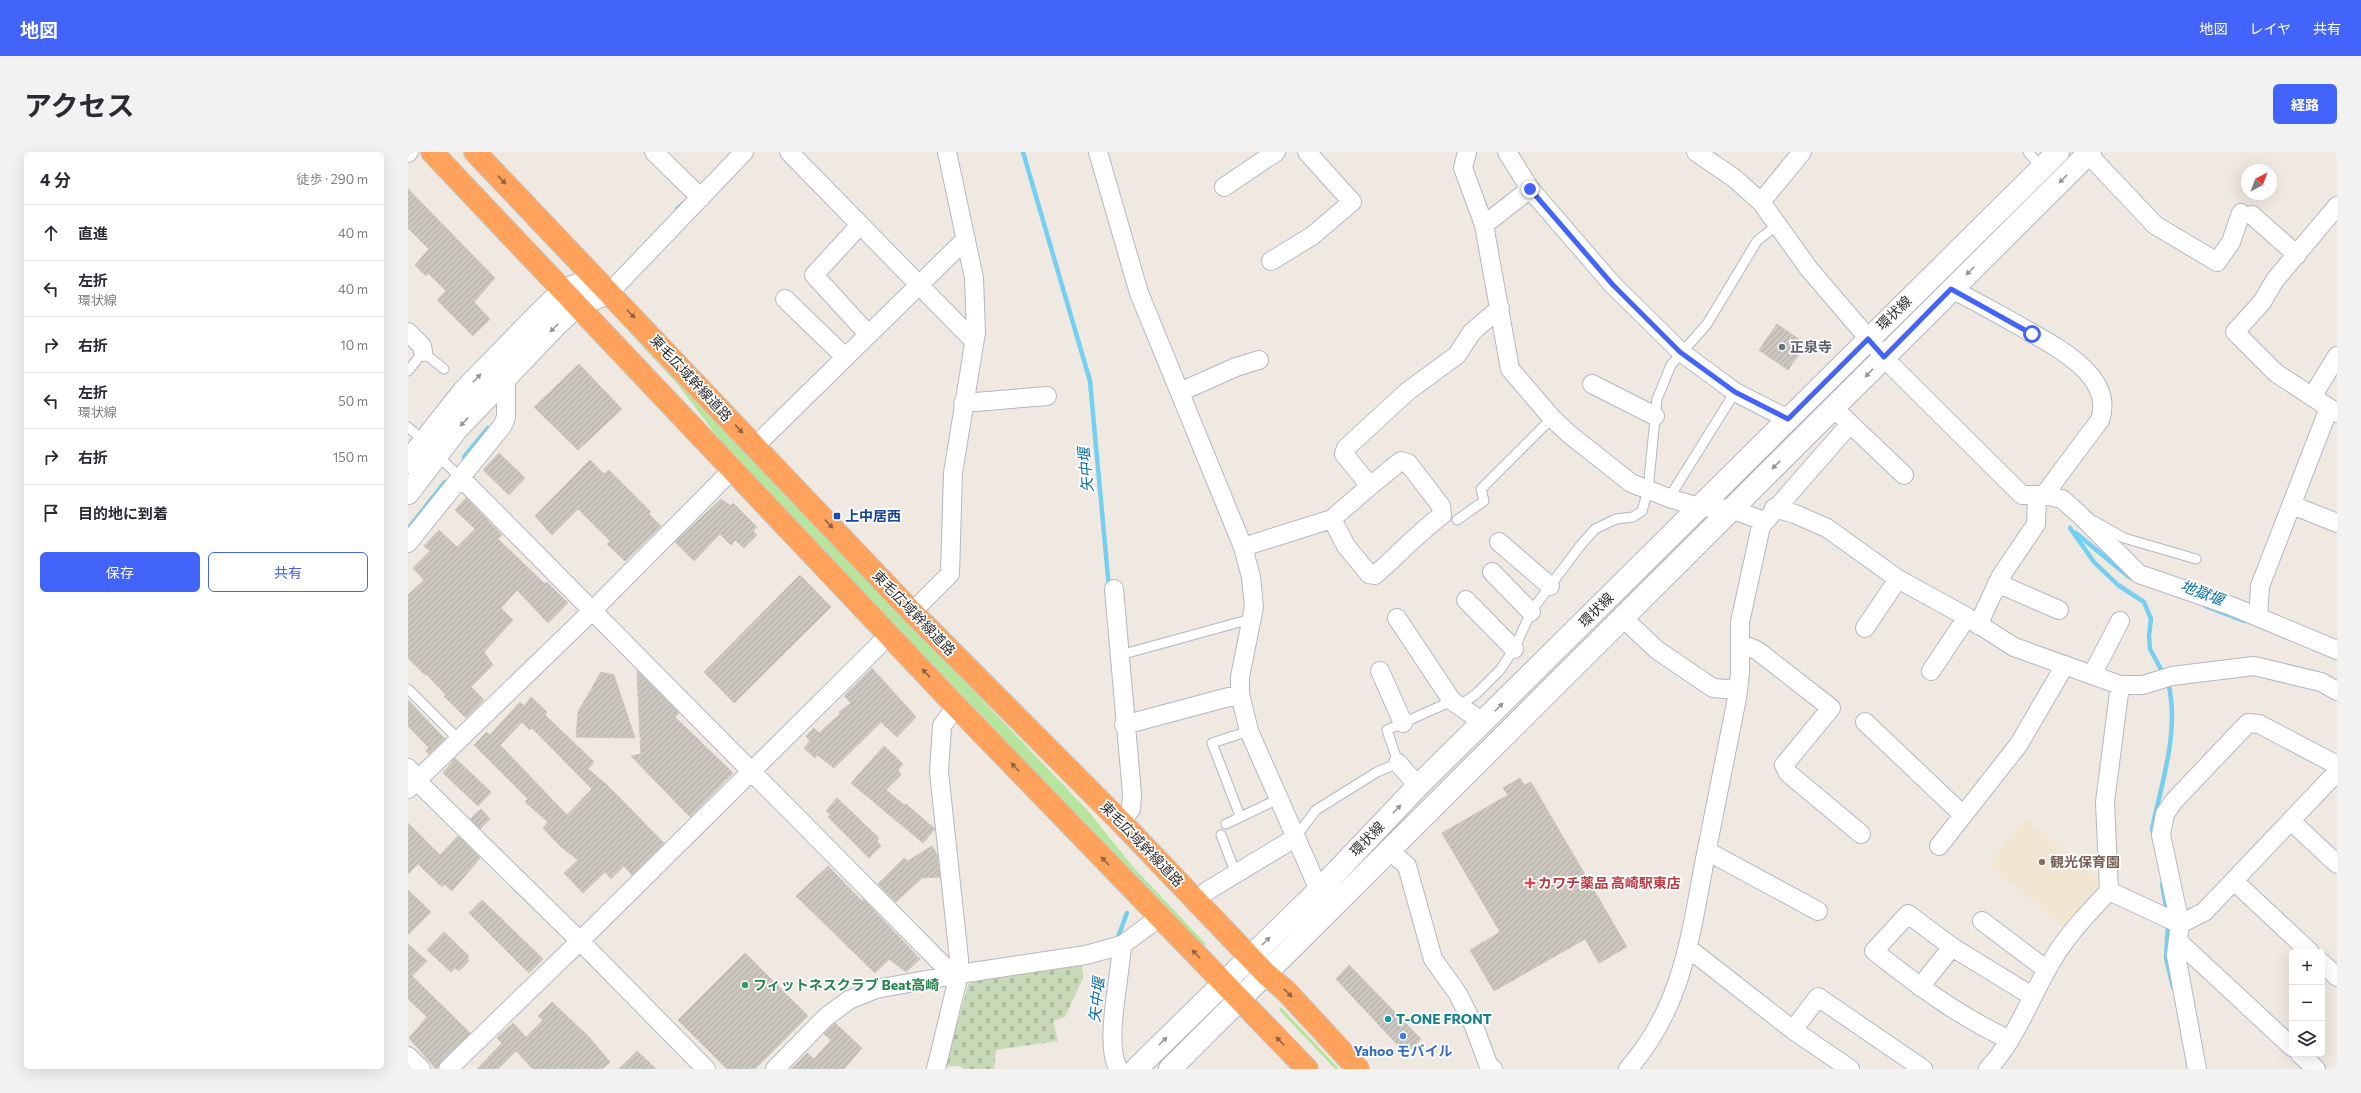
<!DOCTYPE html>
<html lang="ja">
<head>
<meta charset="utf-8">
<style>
  :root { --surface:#fff; --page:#f2f2f3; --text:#2b2b33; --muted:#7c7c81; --line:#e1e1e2; --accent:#4264fb }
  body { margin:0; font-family:Commissioner,"Noto Sans JP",sans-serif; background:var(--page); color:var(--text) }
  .controls { position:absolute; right:12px; bottom:12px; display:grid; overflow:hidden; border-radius:6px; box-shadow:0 4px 16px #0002 }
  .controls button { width:36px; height:36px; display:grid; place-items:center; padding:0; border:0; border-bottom:1px solid var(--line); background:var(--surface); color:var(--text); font:20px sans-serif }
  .compass { position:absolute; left:1833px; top:12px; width:36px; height:36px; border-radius:50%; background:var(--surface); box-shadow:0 4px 16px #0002; rotate:42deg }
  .stop { position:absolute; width:12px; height:12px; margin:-9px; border:3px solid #4264fb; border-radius:50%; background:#fff }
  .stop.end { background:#4264fb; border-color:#fff; box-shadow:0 1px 4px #0008 }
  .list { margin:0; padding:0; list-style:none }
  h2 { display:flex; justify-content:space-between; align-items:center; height:52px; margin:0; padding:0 16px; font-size:17px }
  h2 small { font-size:13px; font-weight:400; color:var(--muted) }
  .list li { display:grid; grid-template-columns:26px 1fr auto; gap:12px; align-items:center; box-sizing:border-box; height:56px; padding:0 16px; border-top:1px solid var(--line) }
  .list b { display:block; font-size:15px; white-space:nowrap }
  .list p { margin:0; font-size:13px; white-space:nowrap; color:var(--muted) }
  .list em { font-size:13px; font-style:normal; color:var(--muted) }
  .actions { display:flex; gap:8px; padding:12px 16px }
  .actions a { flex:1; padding:9px 0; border:1px solid var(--accent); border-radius:6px; text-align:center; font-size:14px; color:var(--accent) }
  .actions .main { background:var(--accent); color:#fff }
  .icon { flex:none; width:22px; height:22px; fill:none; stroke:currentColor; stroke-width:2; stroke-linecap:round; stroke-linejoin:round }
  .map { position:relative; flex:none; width:1929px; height:917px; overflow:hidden; border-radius:6px }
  header { display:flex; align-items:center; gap:24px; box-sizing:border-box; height:56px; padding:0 20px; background:var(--accent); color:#fff }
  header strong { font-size:19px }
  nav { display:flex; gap:22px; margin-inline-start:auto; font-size:14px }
  .intro { display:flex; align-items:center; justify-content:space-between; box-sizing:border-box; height:96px; padding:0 24px }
  h1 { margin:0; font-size:28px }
  .button { padding:10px 18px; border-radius:6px; background:var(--accent); color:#fff; font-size:14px; font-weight:700 }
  main { display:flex; gap:24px; padding:0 24px }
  aside { flex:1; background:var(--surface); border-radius:6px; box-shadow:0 4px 16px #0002 }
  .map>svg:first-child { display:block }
</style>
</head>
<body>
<header>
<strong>地図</strong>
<nav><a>地図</a><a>レイヤ</a><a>共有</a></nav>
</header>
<div class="intro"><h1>アクセス</h1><a class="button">経路</a></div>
<main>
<aside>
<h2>4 分<small>徒歩 · 290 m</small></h2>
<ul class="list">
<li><svg class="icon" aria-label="ahead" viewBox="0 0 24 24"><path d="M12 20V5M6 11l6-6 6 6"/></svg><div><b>直進</b></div><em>40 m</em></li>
<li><svg class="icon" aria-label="left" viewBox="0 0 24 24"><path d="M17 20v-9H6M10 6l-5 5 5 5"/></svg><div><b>左折</b><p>環状線</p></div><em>40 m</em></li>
<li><svg class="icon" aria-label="right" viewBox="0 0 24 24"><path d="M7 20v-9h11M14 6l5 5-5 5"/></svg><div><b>右折</b></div><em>10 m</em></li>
<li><svg class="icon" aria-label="left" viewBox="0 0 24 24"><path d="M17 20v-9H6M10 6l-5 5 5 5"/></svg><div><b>左折</b><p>環状線</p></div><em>50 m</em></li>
<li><svg class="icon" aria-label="right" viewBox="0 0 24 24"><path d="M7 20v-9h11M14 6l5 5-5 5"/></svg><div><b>右折</b></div><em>150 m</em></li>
<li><svg class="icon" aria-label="arrive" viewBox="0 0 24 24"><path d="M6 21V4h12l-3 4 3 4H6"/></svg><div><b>目的地に到着</b></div></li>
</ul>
<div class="actions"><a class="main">保存</a><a>共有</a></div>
</aside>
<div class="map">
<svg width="1929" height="917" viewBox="0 0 1929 917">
  <defs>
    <pattern id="cemetery-stones" width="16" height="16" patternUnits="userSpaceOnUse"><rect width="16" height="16" fill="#c8d9b8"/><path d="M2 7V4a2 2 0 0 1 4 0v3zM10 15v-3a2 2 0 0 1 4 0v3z" fill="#acbb9e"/></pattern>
    <pattern id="building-hatch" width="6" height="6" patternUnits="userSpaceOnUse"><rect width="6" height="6" fill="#cbc7bf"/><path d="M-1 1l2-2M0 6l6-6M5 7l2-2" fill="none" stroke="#afaba4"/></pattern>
  </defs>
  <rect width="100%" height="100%" fill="#efe9e1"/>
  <path fill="#f0e6d1" d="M1617 666 1697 732 1657 777 1581 712Z"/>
  <path fill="#b6e59e" d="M223 179 681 660 726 716 798 792 794 796 312 288 270 233 222 181Z
    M873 855 931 917H927L871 858Z"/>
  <path fill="url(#cemetery-stones)" d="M674 813 675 826 657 865 645 869 650 889 588 898 586 917H555L552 914H537L560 833 564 830Z"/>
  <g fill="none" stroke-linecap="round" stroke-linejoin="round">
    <path stroke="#75cff0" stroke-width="4.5" d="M615 0 682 229 701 436
      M269 57 276 51
      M56 305 80 276
      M1662 376 1686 410 1710 433 1736 450 1743 467 1741 484 1742 497 1756 523
      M0 377 37 330
      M1668 381 1721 425 1728 428
      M1797 454 1836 469
      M1746 684 1744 677C1754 629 1772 578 1760 530
      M1754 732 1759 760
      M1760 772 1758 806 1765 835
      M710 785 719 761"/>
  </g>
  <path fill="url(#building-hatch)" stroke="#cbc5ba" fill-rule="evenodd" d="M0 37 87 126 66 150 82 167 65 184 29 148 38 139 20 121 18 124 7 113 21 97 0 76Z
    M1369 172 1398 192 1380 218 1351 198Z
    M171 212 214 257 170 298 126 255Z
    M91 301 117 326 101 343 75 318Z
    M182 308 196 322 201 318 243 360 241 362 253 374 217 409 199 392 202 389 170 357 144 383 127 364Z
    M58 346 94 383 90 387 137 432 139 430 160 451 140 471 109 438 93 456 105 468 76 500 85 513 63 535 76 548 58 566 36 544 38 543 19 523H17L0 506V443L16 428 5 416 22 399 16 394 31 378 49 395 67 377 47 358Z
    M313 347 323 354 325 351 349 375 345 379 349 383 336 396 327 388 323 393 312 382 286 409 267 390Z
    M392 423 423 455 326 551 296 520Z
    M464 516 508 565 489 585 473 570 426 616 409 603 407 606 396 596 402 589 398 584 406 576 411 581 432 562 431 560 443 551 436 544Z
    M229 519 271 561 267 565 325 621 282 665 223 604 233 602 232 589 235 586H232Z
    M193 520 206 523 227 586 168 585 170 560Z
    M123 545 139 560 137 563 186 610 180 617 199 633 256 691 224 723 216 714 203 727 197 720 175 741 156 721 170 708 152 694 135 676 140 670 117 650 120 647 66 593 79 580 82 583 112 550 116 554ZM114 570 122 578 124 576 184 637 159 663 92 593Z
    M0 548 37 587 21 602 18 599 21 596 0 574Z
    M476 594 495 612 490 618 493 623 478 638 496 653 498 652 527 677 515 691 443 631Z
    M47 606 83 640 70 654 35 621Z
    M1112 626 1116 633 1123 630 1219 795 1191 811 1177 787 1086 839 1062 798 1092 780 1034 681 1100 643 1095 636Z
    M429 646 471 686 469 689 473 694 461 706 420 665 423 663 418 659Z
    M73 657 82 667 72 677 62 667Z
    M0 671 32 703 50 684 72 706 44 739 36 732 34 735 10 712 0 722Z
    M524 694 529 702 532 725 514 726 488 750 470 732 496 706 500 709Z
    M420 714 454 749 455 747 512 807 498 820 481 807 467 821 388 744Z
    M0 738 23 760 0 783Z
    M74 748 135 807 121 821 61 761Z
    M36 780 61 804 59 806 61 809 51 819 47 816 43 820 19 798Z
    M0 792 19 809 4 824 62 881 33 909 28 917 1 886 19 865 0 847Z
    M337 801 400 864 347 917H319L270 868Z
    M941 813 1013 887 998 902 928 827Z
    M144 850 181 885 202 910 194 917H125L108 899 90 917H69L94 891 89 886 105 871 118 885 135 868 130 864Z
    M427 871 454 896 436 917H383L399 901 406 907 423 888 416 882Z
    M229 899 248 917H211Z"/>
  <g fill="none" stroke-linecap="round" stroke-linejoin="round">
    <defs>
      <path id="lane" d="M1620 0 1634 16
        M0 219 15 200 36 217
        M0 275 17 290
        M28 302 52 325
        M1261 346 1327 240
        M1049 368 1076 349 1073 337 1144 266
        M1686 369 1716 386 1788 407
        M712 503 843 467
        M0 537 51 588
        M1050 555 1068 542 1092 518 1106 497 1124 458 1172 394 1187 377 1208 367 1225 365 1234 359 1240 338 1249 247 1263 213 1299 172 1349 89 1369 73
        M832 664 804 591 841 579
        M818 672 870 647
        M813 683 828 722
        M887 686 908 658 969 620 990 611 979 578 1044 549"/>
      <path id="street" d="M246 0 293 46
        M381 0 566 189
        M690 0 731 141 835 395 843 425 846 455 832 525V542L841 579 911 738
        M1059 0 1055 16 1076 73 1102 217 1144 266 1161 282 1223 331 1261 346 1291 355 1323 357 1356 369
        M1099 0 1122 37 1205 133 1273 200 1327 240 1380 267
        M1288 0 1326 26 1353 50 1401 117 1485 215 1614 343H1636L1654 347 1672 363 1731 422 1821 453 1929 498
        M0 1 1 0
        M1680 2 1747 73 1809 110 1823 90 1833 61
        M816 35 868 0
        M1353 50 1394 0
        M1929 54 1867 128 1854 150 1827 180 1868 221 1929 261
        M1844 63 1889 103
        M452 73 406 123 460 182
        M1076 73 1122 37
        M863 109 904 84 944 50 899 0
        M1543 137C1566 148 1588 161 1610 173 1642 192 1708 222 1692 268L1636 343
        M201 141 336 0
        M377 147 437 205
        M0 180 14 194 15 200
        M1184 232 1247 264
        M772 240 828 215 851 208
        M1904 245 1929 204
        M555 251 639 244
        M1434 264 1496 323
        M347 294 558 87
        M52 325 536 814 551 822
        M1884 353 1929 371
        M1366 356 1387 362 1419 376 1490 427 1559 465 1606 495 1712 533H1735L1764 524 1846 514 1913 530 1929 539
        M924 367 938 394 961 422 967 423C990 403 1010 381 1034 363L1033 354 1000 311 993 309 962 334
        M1091 390 1142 434
        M0 391 95 273 98 265V226L102 220
        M835 395 924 367 962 334 936 302 938 296 1000 239 1049 203 1064 180 1092 156
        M1084 420 1123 460
        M1589 431 1651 458
        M706 437 724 642 723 657 713 670
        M1058 448 1106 497
        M504 460 542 422 545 321 568 180 566 126 539 0
        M1214 465 1249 498 1305 536 1330 538
        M1850 465 1852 434 1921 256
        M989 466 1044 549 1075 570
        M1570 473 1593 424 1628 372 1629 343
        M1457 476 1490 427
        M1332 491 1350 499 1423 556 1376 613 1380 621 1453 682
        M972 519 995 571
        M1523 519 1559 465
        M1684 523 1712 469
        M1457 570 1555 663
        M716 573 832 542
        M990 611 1010 634
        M0 616 15 635 172 789 298 917
        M0 637 184 459 324 318
        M1883 669 1929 712
        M1531 694 1611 592 1657 513
        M981 698 999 714 1025 807 1050 842 1066 874 1080 912 1085 917
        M1299 699 1410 759
        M1827 730 1902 800
        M1701 739 1697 650 1712 533
        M789 748 799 739 887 686
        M1574 769 1639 818
        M1770 789 1884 895
        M1280 796 1385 878 1442 917
        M1914 811 1929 825
        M1512 835 1544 795
        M1385 878 1410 845 1515 917
        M1602 888C1552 865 1509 833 1466 799L1500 762 1544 795 1624 844
        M1892 902 1908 917
        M0 904 13 917
        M40 917 172 789 471 493 481 481
        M367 917 418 865 441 848 468 837 551 822 678 803 714 793 752 765
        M528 917 551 822V807L531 620 534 574 548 554
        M711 917C695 895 713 821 714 793
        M1220 917C1275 854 1282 785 1297 707 1308 653 1318 600 1329 546L1332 522V470L1353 374 1442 272
        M1580 917C1609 886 1623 843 1645 807 1660 782 1681 760 1701 739L1772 772 1796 760 1929 620
        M1789 917 1768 803 1772 772 1753 683 1757 662 1765 650 1840 571 1851 572 1929 613"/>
      <path id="secondary" d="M0 310 56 239 126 167 156 138 186 127
        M0 341 48 278 148 173 169 153 201 141
        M728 917 911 738 1010 634 1650 0
        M762 917 1682 0"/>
      <path id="highway" d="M24 0 548 554 899 917
        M67 0 504 460 713 670 858 822 878 839 950 917"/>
    </defs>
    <use href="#lane" stroke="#b4b7c1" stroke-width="11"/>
    <use href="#street" stroke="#b4b7c1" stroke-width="20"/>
    <use href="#secondary" stroke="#b4b7c1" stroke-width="24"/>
    <use href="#highway" stroke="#c9c9c9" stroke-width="24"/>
    <use href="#lane" stroke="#fff" stroke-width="9"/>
    <use href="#street" stroke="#fff" stroke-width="18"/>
    <use href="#secondary" stroke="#fff" stroke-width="22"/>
    <use href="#highway" stroke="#ffa35c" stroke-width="22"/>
  </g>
  <defs><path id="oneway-solid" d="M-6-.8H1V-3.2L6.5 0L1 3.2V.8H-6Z"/></defs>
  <g fill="#969696">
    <use href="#oneway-solid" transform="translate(1655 27) rotate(135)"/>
    <use href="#oneway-solid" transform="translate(1562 119) rotate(135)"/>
    <use href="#oneway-solid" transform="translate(146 176) rotate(135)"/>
    <use href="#oneway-solid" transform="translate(1461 221) rotate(134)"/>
    <use href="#oneway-solid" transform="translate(69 226) rotate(-46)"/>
    <use href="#oneway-solid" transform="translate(56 270) rotate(133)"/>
    <use href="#oneway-solid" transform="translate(1368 313) rotate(136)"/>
    <use href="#oneway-solid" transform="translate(1091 555) rotate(-45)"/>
    <use href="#oneway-solid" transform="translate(989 657) rotate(-46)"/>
    <use href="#oneway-solid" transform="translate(858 789) rotate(-45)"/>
    <use href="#oneway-solid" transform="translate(755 889) rotate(-45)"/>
  </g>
  <g fill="#8c6343">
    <use href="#oneway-solid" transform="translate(94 28) rotate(47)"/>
    <use href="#oneway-solid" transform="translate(223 162) rotate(45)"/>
    <use href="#oneway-solid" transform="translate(331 277) rotate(47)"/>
    <use href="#oneway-solid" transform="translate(421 372) rotate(47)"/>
    <use href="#oneway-solid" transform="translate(518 521) rotate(-133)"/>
    <use href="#oneway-solid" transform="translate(607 615) rotate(-134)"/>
    <use href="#oneway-solid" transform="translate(697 709) rotate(-134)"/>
    <use href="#oneway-solid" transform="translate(788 802) rotate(-134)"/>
    <use href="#oneway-solid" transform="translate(880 841) rotate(45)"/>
    <use href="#oneway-solid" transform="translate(872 889) rotate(-134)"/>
  </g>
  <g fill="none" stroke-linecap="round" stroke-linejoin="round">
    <path stroke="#4264fb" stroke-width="5" d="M1122 37 1205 133 1272 200 1327 240 1380 267 1460 187 1476 205 1543 137 1624 182"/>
  </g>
  <circle fill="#6b7280" stroke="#fff" stroke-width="1.5" cx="1374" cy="195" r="4"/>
  <rect fill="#1a4fb4" stroke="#fff" stroke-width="1.5" x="425" y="360" width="8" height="8" rx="2"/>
  <circle fill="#8d6e63" stroke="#fff" stroke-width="1.5" cx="1634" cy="710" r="4"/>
  <path fill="#e0444e" stroke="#fff" stroke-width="1.5" d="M1120 725h4v4h4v4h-4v4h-4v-4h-4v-4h4z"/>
  <circle fill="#2e9e5b" stroke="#fff" stroke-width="1.5" cx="337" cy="833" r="4"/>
  <circle fill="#0f9aa8" stroke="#fff" stroke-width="1.5" cx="980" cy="867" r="4"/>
  <circle fill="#3f7fe0" stroke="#fff" stroke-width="1.5" cx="995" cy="884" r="4"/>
  <g text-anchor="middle" stroke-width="3.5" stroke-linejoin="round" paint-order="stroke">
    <g font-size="14" fill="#2e2e2e" stroke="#fff">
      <text transform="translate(1486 161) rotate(-44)" y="5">環状線</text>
      <text transform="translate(283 226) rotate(47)" y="5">東毛広域幹線道路</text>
      <text transform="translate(1188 458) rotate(-45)" y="5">環状線</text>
      <text transform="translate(506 461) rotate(46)" y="5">東毛広域幹線道路</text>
      <text transform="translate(959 687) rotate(-46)" y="5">環状線</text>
      <text transform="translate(734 692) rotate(46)" y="5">東毛広域幹線道路</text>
    </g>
    <g font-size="14" font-weight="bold" fill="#5b616d" stroke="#fff" text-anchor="start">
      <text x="1382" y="200">正泉寺</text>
    </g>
    <g font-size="14" font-weight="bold" fill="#164399" stroke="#fff" text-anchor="start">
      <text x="437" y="369">上中居西</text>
    </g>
    <g font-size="14" font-weight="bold" fill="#785e54" stroke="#fff" text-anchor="start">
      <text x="1642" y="715">観光保育園</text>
    </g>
    <g font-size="14" font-weight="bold" fill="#be3a42" stroke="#fff" text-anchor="start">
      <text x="1130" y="736">カワチ薬品 高崎駅東店</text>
    </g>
    <g font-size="14" font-weight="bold" fill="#27864d" stroke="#fff" text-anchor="start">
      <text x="345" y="838">フィットネスクラブ Beat高崎</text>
    </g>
    <g font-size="14" font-weight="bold" fill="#0d838f" stroke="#fff" text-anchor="start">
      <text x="988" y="872">T-ONE FRONT</text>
    </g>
    <g font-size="14" font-weight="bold" fill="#366cbe" stroke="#fff">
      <text x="995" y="904">Yahoo モバイル</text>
    </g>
    <g font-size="15" font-style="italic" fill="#0d6fa3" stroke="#fff">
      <text transform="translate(678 318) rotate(-95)" y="5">矢中堰</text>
      <text transform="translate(1794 441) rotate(21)" y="5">地獄堰</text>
      <text transform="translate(689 848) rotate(-84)" y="5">矢中堰</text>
    </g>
  </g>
</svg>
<div class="controls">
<button>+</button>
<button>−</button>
<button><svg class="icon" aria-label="layers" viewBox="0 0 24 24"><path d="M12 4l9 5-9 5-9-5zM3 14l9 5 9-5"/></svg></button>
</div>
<svg class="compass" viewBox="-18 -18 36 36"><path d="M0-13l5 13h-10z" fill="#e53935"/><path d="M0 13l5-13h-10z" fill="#7c7c81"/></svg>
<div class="stop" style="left:1624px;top:182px"></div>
<div class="stop end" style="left:1122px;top:37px"></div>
</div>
</main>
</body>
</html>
